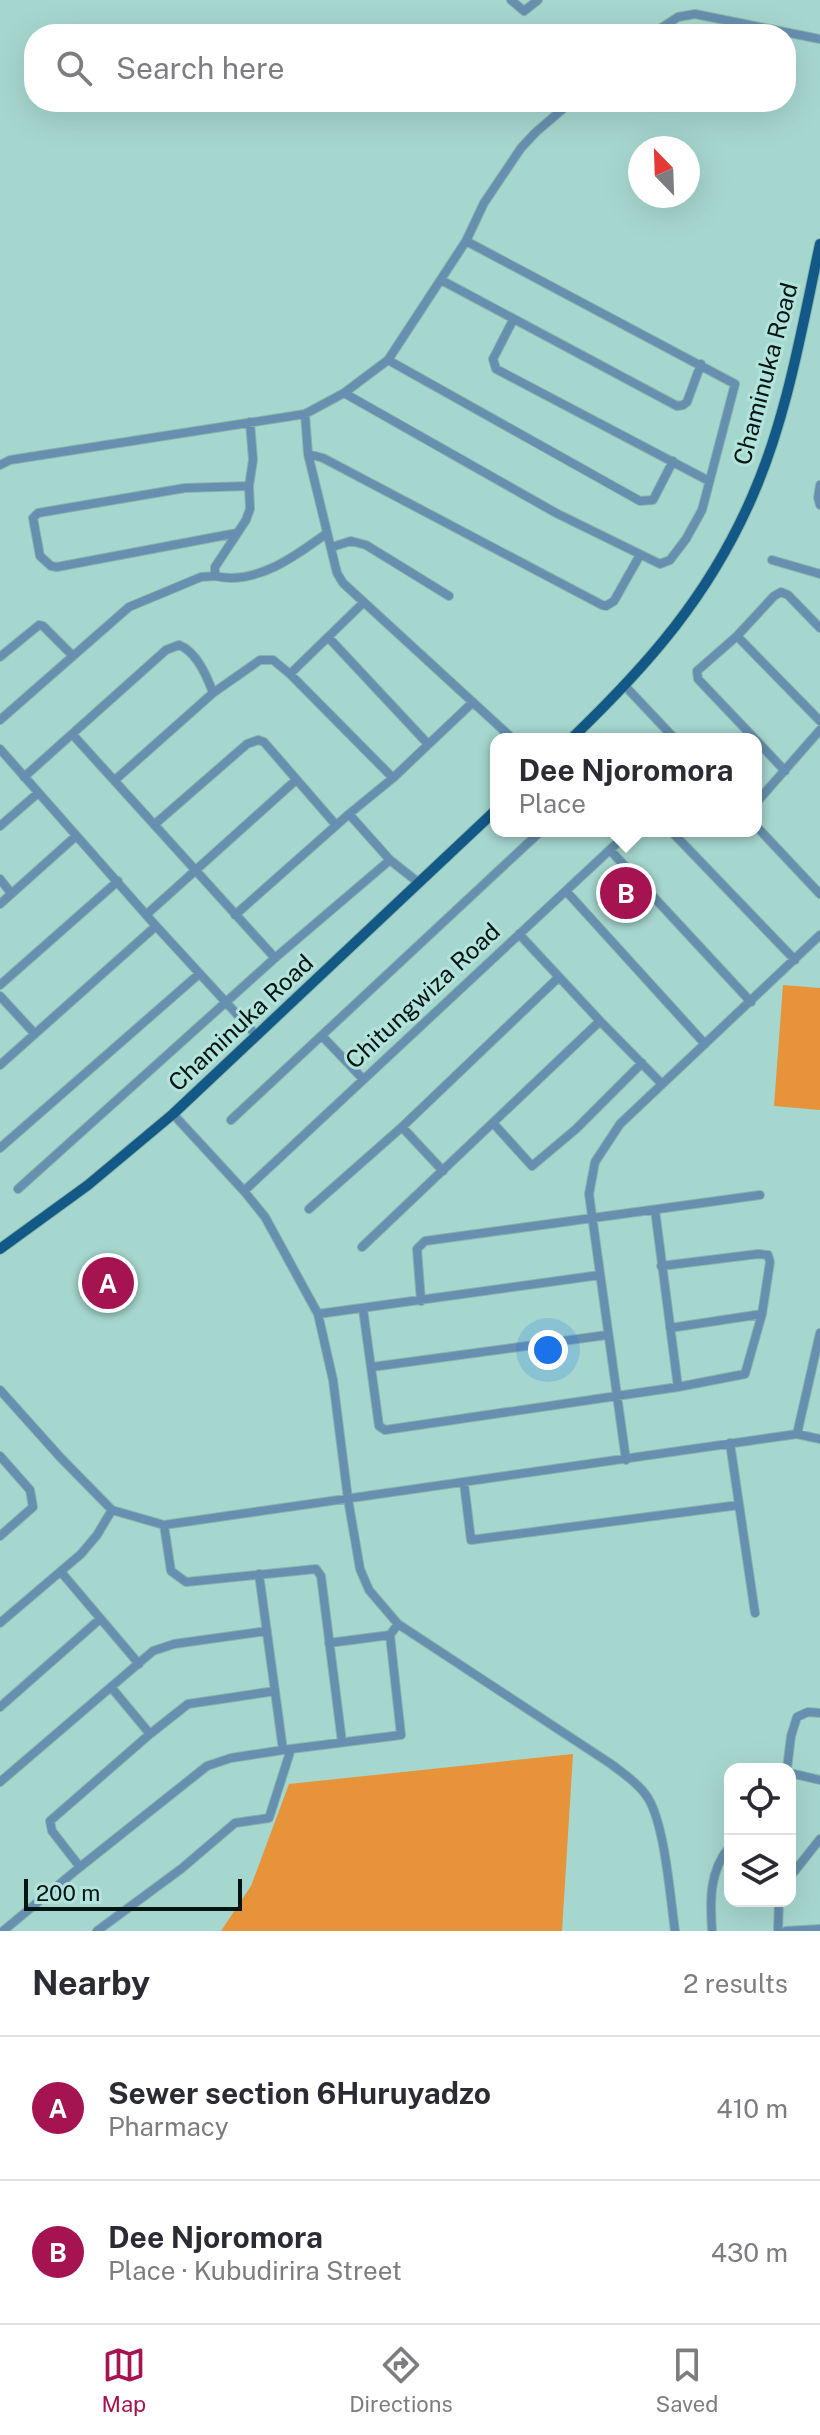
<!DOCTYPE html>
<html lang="en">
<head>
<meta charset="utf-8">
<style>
  :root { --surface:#fff; --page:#f7f7f7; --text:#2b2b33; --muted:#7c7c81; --line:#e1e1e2; --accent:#a51351 }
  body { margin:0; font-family:"Public Sans",sans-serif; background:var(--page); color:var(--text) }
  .controls { position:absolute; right:24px; bottom:24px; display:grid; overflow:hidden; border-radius:16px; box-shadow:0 8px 32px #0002 }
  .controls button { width:72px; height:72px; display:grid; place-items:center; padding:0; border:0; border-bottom:2px solid var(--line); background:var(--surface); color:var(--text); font:40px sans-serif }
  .compass { position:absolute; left:628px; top:136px; width:72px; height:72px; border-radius:50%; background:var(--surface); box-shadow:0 8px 32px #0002; rotate:337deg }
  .scale { position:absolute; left:24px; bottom:20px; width:218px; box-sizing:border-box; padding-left:8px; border:4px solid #031513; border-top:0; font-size:22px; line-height:28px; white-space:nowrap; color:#031513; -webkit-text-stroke:6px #b3e4dc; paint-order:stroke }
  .you { position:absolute; left:548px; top:1350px; width:28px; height:28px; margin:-20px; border:6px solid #fff; border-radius:50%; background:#1a73e8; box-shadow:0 0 0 12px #1a73e833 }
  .badge { display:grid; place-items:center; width:52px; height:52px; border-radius:50%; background:var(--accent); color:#fff; font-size:26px; font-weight:700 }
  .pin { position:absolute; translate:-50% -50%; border:4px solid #fff; box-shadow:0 2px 8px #0006 }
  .popup { position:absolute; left:490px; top:733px; width:272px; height:104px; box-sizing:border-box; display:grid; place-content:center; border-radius:16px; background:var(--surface); filter:drop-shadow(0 2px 6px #0005); font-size:26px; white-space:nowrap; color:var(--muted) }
  .popup b { font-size:30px; color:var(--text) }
  .popup::after { content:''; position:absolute; left:50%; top:100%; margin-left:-16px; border:16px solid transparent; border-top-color:var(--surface) }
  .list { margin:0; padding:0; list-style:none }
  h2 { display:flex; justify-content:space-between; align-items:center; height:104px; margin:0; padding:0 32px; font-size:34px }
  h2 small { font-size:26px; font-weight:400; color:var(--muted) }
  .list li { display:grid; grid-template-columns:52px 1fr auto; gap:24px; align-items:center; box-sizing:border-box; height:144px; padding:0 32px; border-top:2px solid var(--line) }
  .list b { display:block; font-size:30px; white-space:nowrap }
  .list p { margin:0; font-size:26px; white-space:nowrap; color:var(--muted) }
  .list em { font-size:26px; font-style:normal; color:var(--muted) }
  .icon { flex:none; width:44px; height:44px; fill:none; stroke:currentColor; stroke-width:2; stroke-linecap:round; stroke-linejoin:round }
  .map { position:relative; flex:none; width:820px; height:1931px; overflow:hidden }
  .search { position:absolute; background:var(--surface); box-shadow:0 8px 32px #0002; left:24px; right:24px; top:24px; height:88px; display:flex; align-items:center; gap:20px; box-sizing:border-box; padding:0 28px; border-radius:32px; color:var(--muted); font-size:30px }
  .sheet { height:392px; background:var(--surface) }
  nav { display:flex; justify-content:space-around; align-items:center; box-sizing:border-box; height:112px; border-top:2px solid var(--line); background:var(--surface); font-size:22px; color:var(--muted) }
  nav a { display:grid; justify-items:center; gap:4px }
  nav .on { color:var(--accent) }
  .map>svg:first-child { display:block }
</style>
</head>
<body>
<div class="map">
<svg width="820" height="1931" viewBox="0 0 820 1931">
  <rect width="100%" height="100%" fill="#a6d7cf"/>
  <path fill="#e79339" d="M783 985 820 988V1110L774 1106Z
    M573 1754 562 1931H221L251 1886 289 1784Z"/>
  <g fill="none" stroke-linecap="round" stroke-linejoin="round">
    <defs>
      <path id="minor" d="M511 0 524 11 538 0
        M652 34 678 17 695 14 820 39
        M441 280 677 406 683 405 687 402 701 364
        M513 320 493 359 496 369 709 481
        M388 360 640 501 653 500 673 461
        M344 393 388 360 466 241 484 203 521 148 536 132 571 102
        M305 414 344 393 556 513 660 564 670 560 686 539 702 510 735 384 466 241
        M250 422 253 460 249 486 250 509 246 520 215 567V576C255 586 296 556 327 533
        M308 454 323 458 602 605 606 606 614 601 640 555
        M0 465 10 460 305 414 308 454 337 573 343 583 513 739
        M820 485 818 498 820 505
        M237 533 57 567 51 566 40 556 33 518 38 513 185 488 249 486
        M332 547 351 541 366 545 449 596
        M772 560 820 574
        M737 636 820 721
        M328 637 428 744
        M0 657 39 625 43 626 73 656
        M290 674 364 602
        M626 687 675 739
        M213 693 260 660H273L290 674 393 778
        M0 720 129 607 201 577 215 576
        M73 735 275 958
        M755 739 698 679 697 671 737 636 774 596 781 592 788 595 820 628
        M756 740 785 771
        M0 749 156 926 256 1035
        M24 777 166 650 179 645C197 652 207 676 213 693L115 780
        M756 803 820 730
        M349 814 393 778 473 702
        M155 824 247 744 258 740 264 742 336 825
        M0 826 38 793
        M756 826 820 894
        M671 831 795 960
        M610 850 751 1002
        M390 860 419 883
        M0 879 11 893
        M566 891 705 1044
        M0 904 76 836
        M147 914 296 780
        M519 934 600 1021 662 1084
        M0 985 118 881
        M0 996 35 1034
        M323 1037 363 1079
        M0 1065 156 926
        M173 1114 244 1191 265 1217 318 1314 333 1380 348 1499 360 1569 369 1590 398 1624 611 1764C624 1774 639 1784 648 1798 665 1826 670 1896 675 1931
        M231 1120 541 831
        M493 1123 532 1166 576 1129 642 1063
        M402 1127 443 1171
        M0 1148 199 974
        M18 1189 275 958 390 860 349 814 235 915
        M244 1191 630 831
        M309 1209 402 1127 559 977
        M655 1210 678 1387
        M362 1247 600 1021
        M421 1301 417 1249 425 1241 760 1195
        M363 1309 379 1426 385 1430 678 1387 745 1374 762 1314 770 1262 768 1255 758 1254 661 1266
        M318 1314 600 1275
        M670 1328 762 1314
        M372 1367 607 1335
        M0 1390 60 1457 112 1510 164 1525 797 1434 820 1439
        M797 1434 820 1333
        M730 1443 755 1613
        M0 1456 30 1490 33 1507 0 1536
        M626 1460 589 1194 595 1162 620 1124 820 935
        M464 1483 471 1540 739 1505
        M164 1525 171 1571 186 1582 316 1569 321 1576 342 1742
        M61 1572 139 1664
        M259 1574 283 1750
        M0 1623 81 1554 97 1535 112 1510
        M329 1643 390 1635 398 1624
        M111 1687 150 1734
        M275 1691 188 1704 150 1734 50 1821 52 1831 80 1867 207 1766 231 1758 283 1750 401 1735 390 1635
        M0 1707 100 1619
        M787 1769 791 1736 797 1717 808 1712 820 1713
        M790 1773 820 1780
        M0 1782 153 1651 174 1644 267 1631
        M790 1877 820 1839
        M3 1931 80 1867
        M97 1931 181 1869 235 1823 269 1818 291 1749
        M712 1931C710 1900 709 1871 730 1846
        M778 1931 779 1901
        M786 1931 820 1929"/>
      <path id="major" d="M571 739C648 665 709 596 752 497 787 418 802 327 820 244
        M0 1249 88 1185 173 1114 496 810"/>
    </defs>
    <use href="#minor" stroke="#89b4ad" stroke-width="10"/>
    <use href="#major" stroke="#89b4ad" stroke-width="12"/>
    <use href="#minor" stroke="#678faf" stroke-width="8"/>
    <use href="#major" stroke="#135987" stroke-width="10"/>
  </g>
  <g text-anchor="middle" stroke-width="6" stroke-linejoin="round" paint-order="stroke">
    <g font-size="24" fill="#031513" stroke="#b3e4dc">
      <text transform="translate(766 374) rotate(-75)" y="8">Chaminuka Road</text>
      <text transform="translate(423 996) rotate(-43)" y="8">Chitungwiza Road</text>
      <text transform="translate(241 1023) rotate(-43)" y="8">Chaminuka Road</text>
    </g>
  </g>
</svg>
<div class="controls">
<button><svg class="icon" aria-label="locate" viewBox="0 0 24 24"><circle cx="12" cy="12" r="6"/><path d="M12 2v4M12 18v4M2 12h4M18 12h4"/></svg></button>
<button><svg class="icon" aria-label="layers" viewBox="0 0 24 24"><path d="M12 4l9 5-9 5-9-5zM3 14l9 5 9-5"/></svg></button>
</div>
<svg class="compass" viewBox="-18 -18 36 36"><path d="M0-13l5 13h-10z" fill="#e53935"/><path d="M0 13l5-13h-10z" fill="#7c7c81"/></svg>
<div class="scale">200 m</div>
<div class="you"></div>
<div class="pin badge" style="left:108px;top:1283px">A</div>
<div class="pin badge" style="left:626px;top:893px">B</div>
<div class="popup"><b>Dee Njoromora</b>Place</div>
<div class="search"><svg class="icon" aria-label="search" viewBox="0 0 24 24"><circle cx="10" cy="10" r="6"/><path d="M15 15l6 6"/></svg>Search here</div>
</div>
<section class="sheet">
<h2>Nearby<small>2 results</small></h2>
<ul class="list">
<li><span class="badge">A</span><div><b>Sewer section 6Huruyadzo</b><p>Pharmacy</p></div><em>410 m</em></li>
<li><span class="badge">B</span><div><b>Dee Njoromora</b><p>Place · Kubudirira Street</p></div><em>430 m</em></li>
</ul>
</section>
<nav>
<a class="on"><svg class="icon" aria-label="map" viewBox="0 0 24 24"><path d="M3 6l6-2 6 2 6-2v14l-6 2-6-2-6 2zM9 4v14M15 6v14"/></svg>Map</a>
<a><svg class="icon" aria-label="directions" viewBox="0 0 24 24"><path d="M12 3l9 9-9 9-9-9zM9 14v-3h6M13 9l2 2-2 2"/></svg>Directions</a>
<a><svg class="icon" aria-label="saved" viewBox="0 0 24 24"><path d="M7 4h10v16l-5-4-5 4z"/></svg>Saved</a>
</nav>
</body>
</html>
